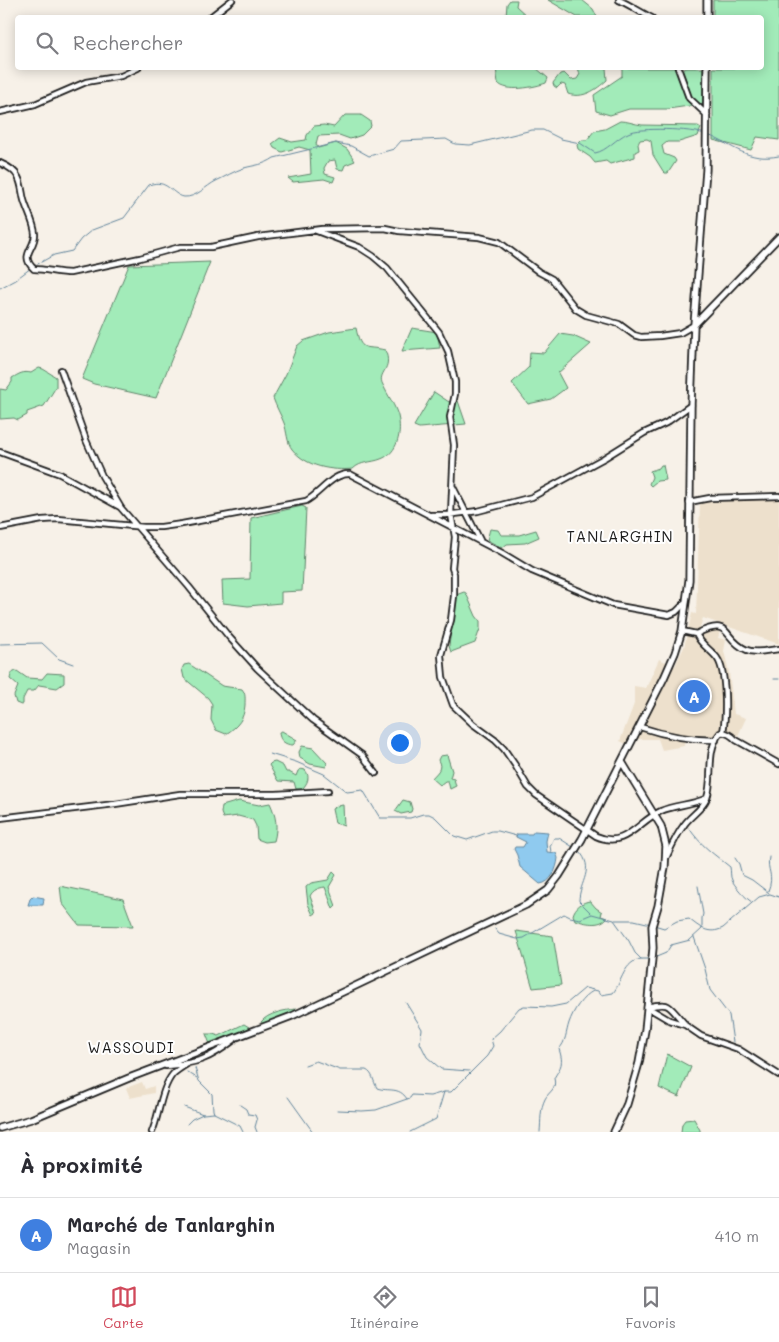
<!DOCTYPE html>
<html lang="fr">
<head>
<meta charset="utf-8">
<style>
  :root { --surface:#fff; --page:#f2f2f3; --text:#2b2b33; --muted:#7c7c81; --line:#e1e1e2; --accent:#d1495b }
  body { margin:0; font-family:Mali,sans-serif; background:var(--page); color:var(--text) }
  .you { position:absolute; left:399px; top:742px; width:18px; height:18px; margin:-12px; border:4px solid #fff; border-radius:50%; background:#1a73e8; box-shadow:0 0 0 8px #1a73e833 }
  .badge { display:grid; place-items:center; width:32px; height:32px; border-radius:50%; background:var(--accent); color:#fff; font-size:16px; font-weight:700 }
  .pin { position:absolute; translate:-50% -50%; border:2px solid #fff; box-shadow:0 1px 5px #0006 }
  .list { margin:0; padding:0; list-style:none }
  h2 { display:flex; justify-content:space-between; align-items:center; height:65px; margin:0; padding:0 20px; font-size:21px }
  h2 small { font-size:16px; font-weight:400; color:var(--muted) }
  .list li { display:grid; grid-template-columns:32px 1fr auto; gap:15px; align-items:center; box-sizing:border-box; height:75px; padding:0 20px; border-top:1px solid var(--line) }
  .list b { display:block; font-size:19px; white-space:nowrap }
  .list p { margin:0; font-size:16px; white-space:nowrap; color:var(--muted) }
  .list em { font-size:16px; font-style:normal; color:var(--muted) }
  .icon { flex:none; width:28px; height:28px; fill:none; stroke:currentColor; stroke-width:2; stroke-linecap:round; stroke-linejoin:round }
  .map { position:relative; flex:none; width:779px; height:1132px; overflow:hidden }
  .search { position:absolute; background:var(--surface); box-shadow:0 2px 12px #0003; left:15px; right:15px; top:15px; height:55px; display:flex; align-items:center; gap:12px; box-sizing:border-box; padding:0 18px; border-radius:5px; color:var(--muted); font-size:19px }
  .sheet { height:140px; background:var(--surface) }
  nav { display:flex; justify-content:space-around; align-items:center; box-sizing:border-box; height:70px; border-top:1px solid var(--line); background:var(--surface); font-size:14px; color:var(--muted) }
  nav a { display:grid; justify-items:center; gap:2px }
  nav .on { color:var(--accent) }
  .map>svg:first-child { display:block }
</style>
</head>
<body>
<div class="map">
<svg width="779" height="1132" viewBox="0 0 779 1132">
  <rect width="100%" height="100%" fill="#f7f1e8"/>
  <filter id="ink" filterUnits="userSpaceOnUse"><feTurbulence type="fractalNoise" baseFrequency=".02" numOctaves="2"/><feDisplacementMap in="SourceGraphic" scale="10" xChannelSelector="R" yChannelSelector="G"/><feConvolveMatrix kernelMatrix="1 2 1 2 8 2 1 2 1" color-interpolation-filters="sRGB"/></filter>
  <g filter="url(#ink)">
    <path fill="#ede0cc" d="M779 499V644L703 618 700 627 720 631 718 638 726 640 724 651 729 672 734 714 746 718 736 740 723 732 716 740 685 738 684 746 662 750 658 739H634L631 746 620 741 634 704V686L646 688 659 659 675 666 684 647 692 613 696 614 700 504 704 502Z
      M142 1082 145 1089 154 1086V1093L130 1098 126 1088Z"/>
    <path fill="#a2ebb9" stroke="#5f846a" d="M510 0H517L516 6 528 17H506L507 4Z
      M548 0H582L593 9 597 17H577Z
      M713 0H779V140L757 137 751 150 713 140V68H762V18L713 17Z
      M496 68H536L548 78 546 83C535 87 506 93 498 83Z
      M578 68H606L607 80C596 90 583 99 568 94L565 85 561 84 557 88 554 86 553 83 560 74 564 73 571 80 577 79 580 74Z
      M622 68H678L679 70 687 68H703V104L668 109H629L610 115 596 111 594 95 622 76Z
      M345 115H361L370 121 371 126 362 135 350 139 339 135 318 136 316 144 318 148 336 143 347 149 355 161 345 165 343 170 337 169 335 160 328 161 324 168 325 174 335 177 333 182 324 179 293 182 288 178 311 174 310 150 299 147 282 152 274 148 272 144 280 138 292 142 306 140 307 135 314 126 324 125 334 127Z
      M620 121C628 121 634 124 642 125L698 126 701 128 698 136 679 142H667L662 146 664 154 674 158 676 161 668 173H665L663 171 653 155 651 141 647 139 640 140 638 144 639 150 635 152V157L610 164 606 161 595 163 590 157 578 149 577 145 582 140H587L594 131 605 129Z
      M210 262 156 398 94 384 82 379 129 265Z
      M356 328C361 353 364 345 385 350 394 370 376 372 383 385 388 396 395 405 398 416 402 432 398 453 381 459 371 463 361 461 353 469 332 471 306 467 292 449 287 443 287 431 284 423 281 415 276 407 273 398L286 374 297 346 303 341 329 332Z
      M412 328 437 332 440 348 402 351Z
      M560 334 573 336 591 344 558 373 566 388 551 399 528 404 512 383 529 367 530 352 544 353Z
      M39 368 43 369 56 377V387L44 406 27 412V415L18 420 14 418 0 419V389L6 390 12 382V378C19 374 23 371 31 373Z
      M434 392 449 402 457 398 466 424 419 428 414 426Z
      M661 465H663L666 480 657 481 651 486 649 484 652 477 650 471 659 468Z
      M302 506 306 508 302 591 281 592V603L248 606 223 603 222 580 250 579 251 518Z
      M490 529 498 530 501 535H519L536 530 539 537 525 543 507 544 502 548 487 540Z
      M464 592 466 593 476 616 480 621V629L475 643 451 652 449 646 455 599 456 595Z
      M189 664 222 686 242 689C246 694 245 698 245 705 244 719 238 726 226 734L216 730 211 720 212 704 208 698 184 678 182 669 184 665Z
      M17 671 27 678 42 679 47 673 64 674V683L57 688 39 685 34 691H27L23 699V704L21 705 16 703 14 696 18 686 10 679C11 674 12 672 17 671Z
      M282 731 297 740 293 745C285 745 279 740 279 732Z
      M302 746 313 748 327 763 326 767 310 764 300 758 299 752Z
      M447 755 452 771 450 778 454 779 456 786 450 789 448 781H445L440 785 432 778C437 772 443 769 438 760L440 756Z
      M275 762 283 766 286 772H289L296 776 298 771 301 769 305 770C311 777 307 784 302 789H296L294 782 278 781 269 765 271 763Z
      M403 800 410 802 412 809 411 812 401 814 395 811Z
      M239 801 259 805 270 803C276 816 278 827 274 841L265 842 257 839 256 826 253 820 238 816 223 818 221 813 222 806Z
      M343 805 344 826 335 823 332 809 337 806Z
      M333 872 336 875 329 887 336 906 333 909 325 887C318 888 313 890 310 896L316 913 313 915 308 904 306 887 311 883 328 880Z
      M60 886 123 899 133 926 79 925 62 903Z
      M590 901 596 908 602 912 601 916 607 918C599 927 585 923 575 920L573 915C575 907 582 902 590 901Z
      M516 931 553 936 561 985 533 988Z
      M296 1009 298 1010 263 1026 261 1022C268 1013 285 1010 296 1009Z
      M244 1024 249 1027V1031L210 1044 206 1034H213L219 1036Z
      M667 1054 691 1067 679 1097 659 1088Z
      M694 1119 700 1130V1132H681L682 1124 685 1120Z"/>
    <path fill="#8fcaef" stroke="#61849b" d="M534 831 548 832 546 841 547 852 556 853 558 858C557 869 551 883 540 884L520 867 517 855 514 849 515 847H523L526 842 516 837 517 834H532Z
      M33 896 44 898 43 905H28L30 899Z"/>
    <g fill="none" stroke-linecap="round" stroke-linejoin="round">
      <path stroke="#61849b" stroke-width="1" d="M708 135C735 146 747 162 779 156
        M34 266 54 255 72 251 81 239 92 230 124 218 149 185C167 178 172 195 184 197 196 198 206 186 216 181 225 177 234 171 244 168 255 165 264 165 274 158L336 143 351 146 369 156 394 149 401 141 446 139 455 144 470 145 532 130H543L561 139 580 143 595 153C607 151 616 138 628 133 640 127 691 129 705 134
        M0 288 15 280 31 268
        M0 644 42 643 59 659 73 664
        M774 679H779
        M270 754 296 762 324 774 347 792 363 790 380 818H410L423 814H429L435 817 454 836 467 840 492 831H498L516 836
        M689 828C701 846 714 854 730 867 731 871 730 877 732 880 733 884 747 900 752 902
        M579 851C596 869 579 882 579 901L591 913
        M551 852 550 846 554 838H559L573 847
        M735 858 739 864 742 875 752 880 769 893
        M768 891C775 874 766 871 769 857
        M615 920H634L651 924
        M654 925 664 928 677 921 689 919C700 928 709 935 723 928L759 897 770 894 779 897
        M495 929 499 934 517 939 524 938 564 914 570 917 580 919 592 914 614 920 629 941 635 953 641 959H651
        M694 937 705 969 710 990 729 1015 733 1042
        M654 958 666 953 671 945 690 940 702 929V918L703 914 698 886
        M406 1003 422 1029 420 1043 427 1057 441 1069 469 1071
        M305 1065 316 1061 340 1070H366C373 1073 373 1081 377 1088 388 1092 399 1086 407 1099L410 1098 412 1095 430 1096 444 1092
        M195 1068 199 1081 212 1094 213 1110 214 1113 240 1126 243 1132
        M187 1072 197 1078
        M288 1097 313 1132
        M240 1105 246 1109 248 1114 255 1115 257 1120 255 1127 257 1132
        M184 1107 203 1114 214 1113
        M337 1110 362 1111 376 1110 407 1099
        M187 1124 192 1119 203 1114
        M410 1132 436 1119 444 1092H451L487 1056 493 1046 491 1039 500 1031 519 1008 524 1006 551 1007 566 1004 585 988 598 991 601 995 613 993C622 982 624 961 641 959
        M540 1132C541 1121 540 1109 545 1099 549 1091 557 1090 554 1078 561 1066 564 1064 559 1049 566 1042 566 1032 569 1023 573 1011 582 997 593 991"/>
      <defs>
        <path id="minor" d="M619 0C630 5 640 12 652 18
          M209 18 232 0
          M678 68 689 98 707 115
          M0 112 35 104 86 82 121 76 138 68
          M0 163C7 166 15 170 18 177 22 184 22 193 24 200 27 211 34 222 35 234 35 249 19 255 34 269 46 269 58 273 70 273L140 258 180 247H211L258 237 322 229 385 228 399 231 479 237 499 242 539 272 552 279 576 309 586 315 619 324 634 335 641 337 660 336 680 333 694 325
          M314 230 359 247 373 256 387 268 439 332 448 351 455 382V394L450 417 454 445 451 514 455 537 452 568 454 574V596L451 620 441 655 443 677 453 705 473 724 495 740 504 749 515 765 528 787 536 795 596 836C626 849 637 822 661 811 674 805 692 805 707 798
          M61 370 86 440 102 476 121 508 189 587 229 637 257 668 313 720 362 755 376 773
          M0 452 60 474 120 507
          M453 487 480 540
          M689 502 710 498 779 496
          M431 515H446L478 511 532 497 604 458 644 433 666 423 691 405
          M0 528 42 520 58 519 144 527H161L182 524 306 501C321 493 332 473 350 474L502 553 532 571 613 605 669 615 676 612 686 602
          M682 631 696 634C701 645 710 649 717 658 727 672 726 716 723 732
          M696 634C733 616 721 639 747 650 757 654 768 650 779 649
          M640 727C664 735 689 740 716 740
          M0 818 115 804 180 794H276L328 791
          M667 856C672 845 677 834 684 825 691 815 702 810 707 798 714 778 705 751 720 733 726 731 732 736 736 740L779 764
          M647 1007 669 1020 685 1025 701 1036 738 1049 779 1075
          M647 1007C672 1001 668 1006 684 1023
          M166 1066C198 1063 208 1060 234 1040
          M152 1132C159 1116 161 1088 173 1074 177 1070 182 1067 187 1064"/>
        <path id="tertiary" d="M707 18V0
          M694 325 779 237
          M0 1128 31 1119 129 1078 292 1016 526 905 548 890 559 876 582 839 664 678 675 653 682 631 689 580 691 405 694 325 706 170 707 68
          M614 1132 627 1104 639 1063 645 1030 653 948 652 926 658 906 665 867 666 846 661 826 622 762"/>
      </defs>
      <use href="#minor" stroke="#1c1c1c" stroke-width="8"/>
      <use href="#tertiary" stroke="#1c1c1c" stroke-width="9"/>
      <use href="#minor" stroke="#fff" stroke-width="4.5"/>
      <use href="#tertiary" stroke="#fff" stroke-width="5.5"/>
    </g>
  </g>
  <g text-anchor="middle" stroke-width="4" stroke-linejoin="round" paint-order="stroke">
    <g font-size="15" letter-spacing="1" fill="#1c1c1c" stroke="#fff">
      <text x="620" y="542">TANLARGHIN</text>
      <text x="131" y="1053">WASSOUDI</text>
    </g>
  </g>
</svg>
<div class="you"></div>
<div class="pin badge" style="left:694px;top:696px;background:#3f7fe0">A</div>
<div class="search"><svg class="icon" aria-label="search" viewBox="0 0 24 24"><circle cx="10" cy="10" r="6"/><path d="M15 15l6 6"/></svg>Rechercher</div>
</div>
<section class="sheet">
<h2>À proximité<small></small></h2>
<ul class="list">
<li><span class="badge" style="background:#3f7fe0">A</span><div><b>Marché de Tanlarghin</b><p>Magasin</p></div><em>410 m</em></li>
</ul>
</section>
<nav>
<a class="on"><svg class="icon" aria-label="map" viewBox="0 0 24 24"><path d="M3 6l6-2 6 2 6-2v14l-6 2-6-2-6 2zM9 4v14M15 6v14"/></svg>Carte</a>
<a><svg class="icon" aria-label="directions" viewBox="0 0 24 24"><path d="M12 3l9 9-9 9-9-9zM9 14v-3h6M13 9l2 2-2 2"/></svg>Itinéraire</a>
<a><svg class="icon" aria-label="saved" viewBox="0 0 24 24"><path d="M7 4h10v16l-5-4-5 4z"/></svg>Favoris</a>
</nav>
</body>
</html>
